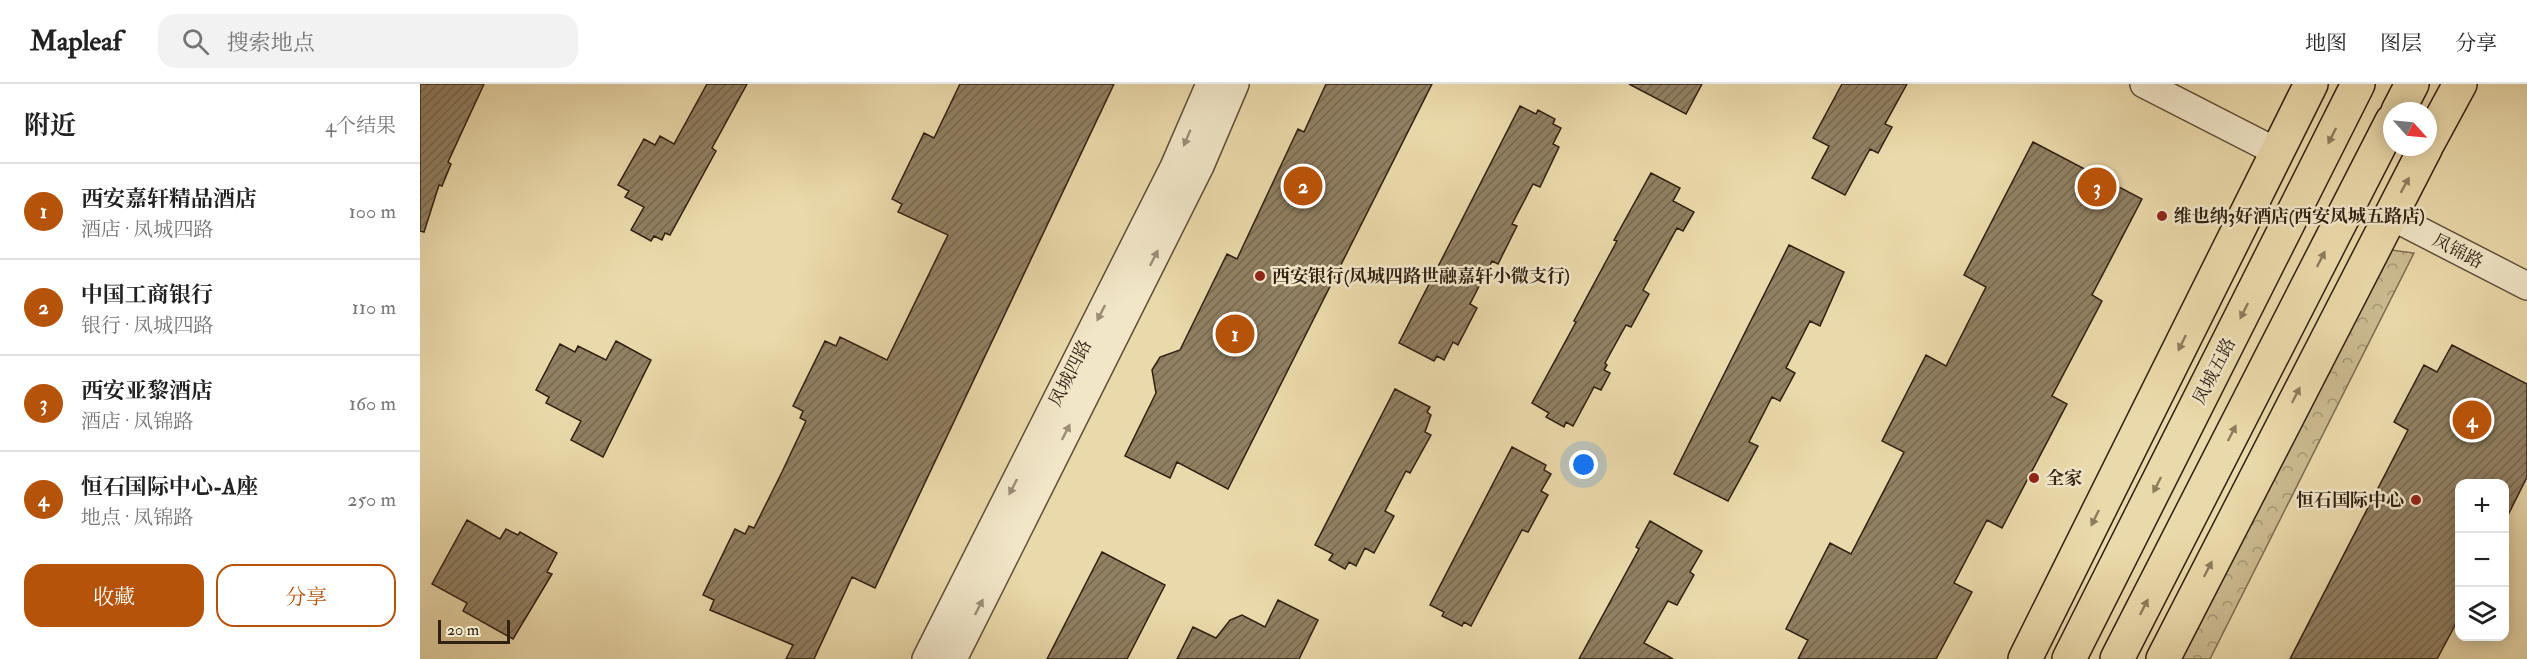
<!DOCTYPE html>
<html lang="zh">
<head>
<meta charset="utf-8">
<style>
  :root { --surface:#fff; --page:#f2f2f2; --text:#222; --muted:#767676; --line:#e0e0e0; --accent:#b45309 }
  body { margin:0; font-family:"IM FELL Double Pica","Noto Serif SC",serif; background:var(--page); color:var(--text) }
  .controls { position:absolute; right:18px; bottom:18px; display:grid; overflow:hidden; border-radius:12px; box-shadow:0 3px 15px #0003 }
  .controls button { width:54px; height:54px; display:grid; place-items:center; padding:0; border:0; border-bottom:2px solid var(--line); background:var(--surface); color:var(--text); font:30px sans-serif }
  .compass { position:absolute; left:1963px; top:18px; width:54px; height:54px; border-radius:50%; background:var(--surface); box-shadow:0 3px 15px #0003; rotate:117deg }
  .scale { position:absolute; left:18px; bottom:15px; width:72px; box-sizing:border-box; padding-left:6px; border:3px solid #312013; border-top:0; font-size:16px; line-height:21px; white-space:nowrap; color:#312013; -webkit-text-stroke:4px #f1e6c8; paint-order:stroke }
  .you { position:absolute; left:1164px; top:381px; width:21px; height:21px; margin:-15px; border:4px solid #fff; border-radius:50%; background:#1a73e8; box-shadow:0 0 0 9px #1a73e833 }
  .badge { display:grid; place-items:center; width:39px; height:39px; border-radius:50%; background:var(--accent); color:#fff; font-size:20px; font-weight:700 }
  .pin { position:absolute; translate:-50% -50%; border:3px solid #fff; box-shadow:0 2px 6px #0006 }
  .list { margin:0; padding:0; list-style:none }
  h2 { display:flex; justify-content:space-between; align-items:center; height:78px; margin:0; padding:0 24px; font-size:26px }
  h2 small { font-size:20px; font-weight:400; color:var(--muted) }
  .list li { display:grid; grid-template-columns:39px 1fr auto; gap:18px; align-items:center; box-sizing:border-box; height:96px; padding:0 24px; border-top:2px solid var(--line) }
  .list b { display:block; font-size:22px; white-space:nowrap }
  .list p { margin:0; font-size:20px; white-space:nowrap; color:var(--muted) }
  .list em { font-size:20px; font-style:normal; color:var(--muted) }
  .actions { display:flex; gap:12px; padding:18px 24px }
  .actions a { flex:1; padding:14px 0; border:2px solid var(--accent); border-radius:18px; text-align:center; font-size:21px; color:var(--accent) }
  .actions .main { background:var(--accent); color:#fff }
  .icon { flex:none; width:33px; height:33px; fill:none; stroke:currentColor; stroke-width:2; stroke-linecap:round; stroke-linejoin:round }
  .map { position:relative; flex:none; width:2107px; height:575px; overflow:hidden }
  header { display:flex; align-items:center; gap:36px; box-sizing:border-box; height:84px; padding:0 30px; background:var(--surface); border-bottom:2px solid var(--line) }
  header strong { font-size:28px }
  nav { display:flex; gap:33px; margin-inline-start:auto; font-size:21px }
  .search { width:420px; height:54px; background:var(--page); display:flex; align-items:center; gap:15px; box-sizing:border-box; padding:0 21px; border-radius:18px; color:var(--muted); font-size:22px }
  main { display:flex }
  aside { flex:1; background:var(--surface) }
  .map>svg:first-child { display:block }
</style>
</head>
<body>
<header>
<strong>Mapleaf</strong>
<div class="search"><svg class="icon" aria-label="search" viewBox="0 0 24 24"><circle cx="10" cy="10" r="6"/><path d="M15 15l6 6"/></svg>搜索地点</div>
<nav><a>地图</a><a>图层</a><a>分享</a></nav>
</header>
<main>
<aside>
<h2>附近<small>4个结果</small></h2>
<ul class="list">
<li><span class="badge">1</span><div><b>西安嘉轩精品酒店</b><p>酒店 · 凤城四路</p></div><em>100 m</em></li>
<li><span class="badge">2</span><div><b>中国工商银行</b><p>银行 · 凤城四路</p></div><em>110 m</em></li>
<li><span class="badge">3</span><div><b>西安亚黎酒店</b><p>酒店 · 凤锦路</p></div><em>160 m</em></li>
<li><span class="badge">4</span><div><b>恒石国际中心-A座</b><p>地点 · 凤锦路</p></div><em>250 m</em></li>
</ul>
<div class="actions"><a class="main">收藏</a><a>分享</a></div>
</aside>
<div class="map">
<svg width="2107" height="575" viewBox="0 0 2107 575">
  <defs>
    <pattern id="park-crowns" width="20" height="18" patternUnits="userSpaceOnUse" patternTransform="scale(1.5)"><rect width="20" height="18" fill="#cbba90"/><path d="M2 6a3 3 0 1 1 6 0M12 15a3 3 0 1 1 6 0" fill="none" stroke="#a59774"/></pattern>
    <pattern id="building-hatch" width="6" height="6" patternUnits="userSpaceOnUse" patternTransform="scale(1.5)"><rect width="6" height="6" fill="#918062"/><path d="M-1 1l2-2M0 6l6-6M5 7l2-2" fill="none" stroke="#776850"/></pattern>
  </defs>
  <rect width="100%" height="100%" fill="#ead9aa"/>
  <filter id="stains"><feTurbulence type="fractalNoise" baseFrequency=".00333" numOctaves="4"/><feColorMatrix values="0 0 0 0 .2 0 0 0 0 .09 0 0 0 0 .02 0 0 0 .5 -.17"/></filter>
  <radialGradient id="worn" r=".72"><stop offset=".6" stop-color="#630" stop-opacity="0"/><stop offset="1" stop-color="#630" stop-opacity=".3"/></radialGradient>
  <path fill="url(#park-crowns)" stroke="#7e6d52" stroke-width="1.5" d="M1971 166 1994 169 1790 575H1728Z"/>
  <path fill="url(#building-hatch)" stroke="#312013" stroke-width="1.5" d="M0 0H64L28 78 31 80 22 102 19 101 4 148 0 147Z
    M287 0H327L292 64 296 67 250 151 245 149 242 156 234 152 231 157 211 146 224 123 205 113 209 107 198 101 224 55 235 61 240 52 254 60Z
    M540 0H694L455 504 432 493 394 575H366L373 561 290 526 294 516 283 511 315 445 325 450 329 442 334 444 362 388 386 337 380 334 383 327 373 322 405 257 416 262 420 253 467 276 528 151 478 128 482 120 472 115 504 49 514 54Z
    M906 0H1012L808 405 757 378 750 394 705 372 736 309 732 286 740 273 760 266 807 170 817 175 878 45 884 48Z
    M1209 0H1282L1266 30Z
    M1422 0H1487L1465 40 1472 43 1458 69 1450 65 1425 111 1392 94 1409 62 1393 54Z
    M1100 22 1116 30 1118 26 1135 35 1133 40 1141 44 1133 60 1139 63 1120 103 1113 100 1092 140 1097 142 1078 180 1072 177 1050 220 1057 224 1038 261 1033 258 1024 276 1017 272 1014 277 979 259Z
    M1613 58 1722 115 1672 211 1682 217 1632 312 1647 320 1582 444 1567 436 1534 499 1552 508 1516 575H1378L1388 556 1366 545 1410 459 1431 470 1484 368 1462 357 1506 271 1526 282 1566 203 1544 191Z
    M1231 89 1260 104 1253 117 1274 128 1263 147 1257 144 1223 206 1229 210 1211 243 1206 241 1185 279 1187 281 1184 286 1190 289 1181 306 1174 303 1153 342 1146 338 1144 343 1126 333 1129 329 1112 319 1156 238 1154 237 1197 157 1194 156Z
    M1369 161 1424 188 1400 242 1390 237 1366 284 1375 289 1360 317 1352 313 1329 358 1338 362 1308 417 1254 390Z
    M196 257 231 276 183 373 151 356 161 337 126 319 129 313 116 306 140 260 155 268 158 262 186 276Z
    M2032 261 2107 300V393L2085 437V399H2040V532L2017 575H1870L1988 346 1974 338 2004 281 2017 288Z
    M975 305 1010 323 1007 328 1011 331 1005 348 1011 351 990 389 986 387 965 427 974 432 954 469 945 464 936 482 929 478 925 485 909 476 913 470 895 461Z
    M1092 363 1126 381 1124 386 1131 390 1121 407 1128 411 1108 448 1102 446 1051 542 1044 538 1042 542 1022 532 1024 528 1010 521Z
    M47 436 80 455 86 445 98 451 100 448 137 469 127 488 132 490 93 555 43 527 47 519 12 500Z
    M1230 437 1282 467 1270 488 1274 491 1257 521 1248 517 1224 559 1253 575H1159L1219 465 1216 463Z
    M682 468 745 501 707 575H627Z
    M858 516 898 536 879 575H757L773 543 796 554 810 536 822 531 845 543Z"/>
  <g fill="none" stroke-linecap="round" stroke-linejoin="round">
    <defs>
      <path id="minor" d="M1724 0 1857 68
        M1969 131 2107 202
        M506 575 754 83 790 0
        M533 575 780 82 815 0"/>
      <path id="major" d="M1978 27 1992 0
        M2008 59 2040 0
        M1605 575 1891 0
        M1649 575 1938 0
        M1697 575 1972 37
        M1743 575 2006 63"/>
    </defs>
    <use href="#minor" stroke="#5f4e39" stroke-width="30"/>
    <use href="#major" stroke="#312013" stroke-width="36"/>
    <use href="#minor" stroke="#f1e6c8" stroke-width="27"/>
    <use href="#major" stroke="#ead9aa" stroke-width="33"/>
  </g>
  <defs><path id="oneway-solid" d="M-6-.8H1V-3.2L6.5 0L1 3.2V.8H-6Z" transform="scale(1.5)"/></defs>
  <g fill="#8e7c5e">
    <use href="#oneway-solid" transform="translate(1912 52) rotate(117)"/>
    <use href="#oneway-solid" transform="translate(1985 101) rotate(-61)"/>
    <use href="#oneway-solid" transform="translate(1901 175) rotate(-63)"/>
    <use href="#oneway-solid" transform="translate(1824 227) rotate(117)"/>
    <use href="#oneway-solid" transform="translate(1762 259) rotate(116)"/>
    <use href="#oneway-solid" transform="translate(1876 311) rotate(-63)"/>
    <use href="#oneway-solid" transform="translate(1812 349) rotate(-63)"/>
    <use href="#oneway-solid" transform="translate(1737 401) rotate(117)"/>
    <use href="#oneway-solid" transform="translate(1675 434) rotate(116)"/>
    <use href="#oneway-solid" transform="translate(1788 485) rotate(-63)"/>
    <use href="#oneway-solid" transform="translate(1724 523) rotate(-63)"/>
  </g>
  <g fill="#9b8d77">
    <use href="#oneway-solid" transform="translate(767 54) rotate(113)"/>
    <use href="#oneway-solid" transform="translate(734 174) rotate(-63)"/>
    <use href="#oneway-solid" transform="translate(681 229) rotate(117)"/>
    <use href="#oneway-solid" transform="translate(646 348) rotate(-63)"/>
    <use href="#oneway-solid" transform="translate(593 403) rotate(117)"/>
    <use href="#oneway-solid" transform="translate(559 523) rotate(-63)"/>
  </g>
  <g fill="#8f2418" stroke="#f1e6c8" stroke-width="2">
    <circle cx="1742" cy="132" r="6"/>
    <circle cx="840" cy="192" r="6"/>
    <circle cx="1614" cy="394" r="6"/>
    <circle cx="1996" cy="416" r="6"/>
  </g>
  <g text-anchor="middle" stroke-width="5" stroke-linejoin="round" paint-order="stroke">
    <g font-size="18" font-weight="bold" fill="#312013" stroke="#f1e6c8" text-anchor="start">
      <text x="1754" y="138">维也纳3好酒店(西安凤城五路店)</text>
      <text x="852" y="198">西安银行(凤城四路世融嘉轩小微支行)</text>
      <text x="1626" y="400">全家</text>
      <text x="1984" y="422" text-anchor="end">恒石国际中心</text>
    </g>
    <g font-size="18" fill="#312013" stroke="#f1e6c8">
      <text transform="translate(2038 167) rotate(27)" y="6">凤锦路</text>
      <text transform="translate(1794 287) rotate(-63)" y="6">凤城五路</text>
      <text transform="translate(650 289) rotate(-63)" y="6">凤城四路</text>
    </g>
  </g>
  <rect width="100%" height="100%" filter="url(#stains)"/>
  <rect width="100%" height="100%" fill="url(#worn)"/>
</svg>
<div class="controls">
<button>+</button>
<button>−</button>
<button><svg class="icon" aria-label="layers" viewBox="0 0 24 24"><path d="M12 4l9 5-9 5-9-5zM3 14l9 5 9-5"/></svg></button>
</div>
<svg class="compass" viewBox="-18 -18 36 36"><path d="M0-13l5 13h-10z" fill="#e53935"/><path d="M0 13l5-13h-10z" fill="#767676"/></svg>
<div class="scale">20 m</div>
<div class="you"></div>
<div class="pin badge" style="left:815px;top:250px">1</div>
<div class="pin badge" style="left:883px;top:102px">2</div>
<div class="pin badge" style="left:1677px;top:103px">3</div>
<div class="pin badge" style="left:2052px;top:336px">4</div>
</div>
</main>
</body>
</html>
